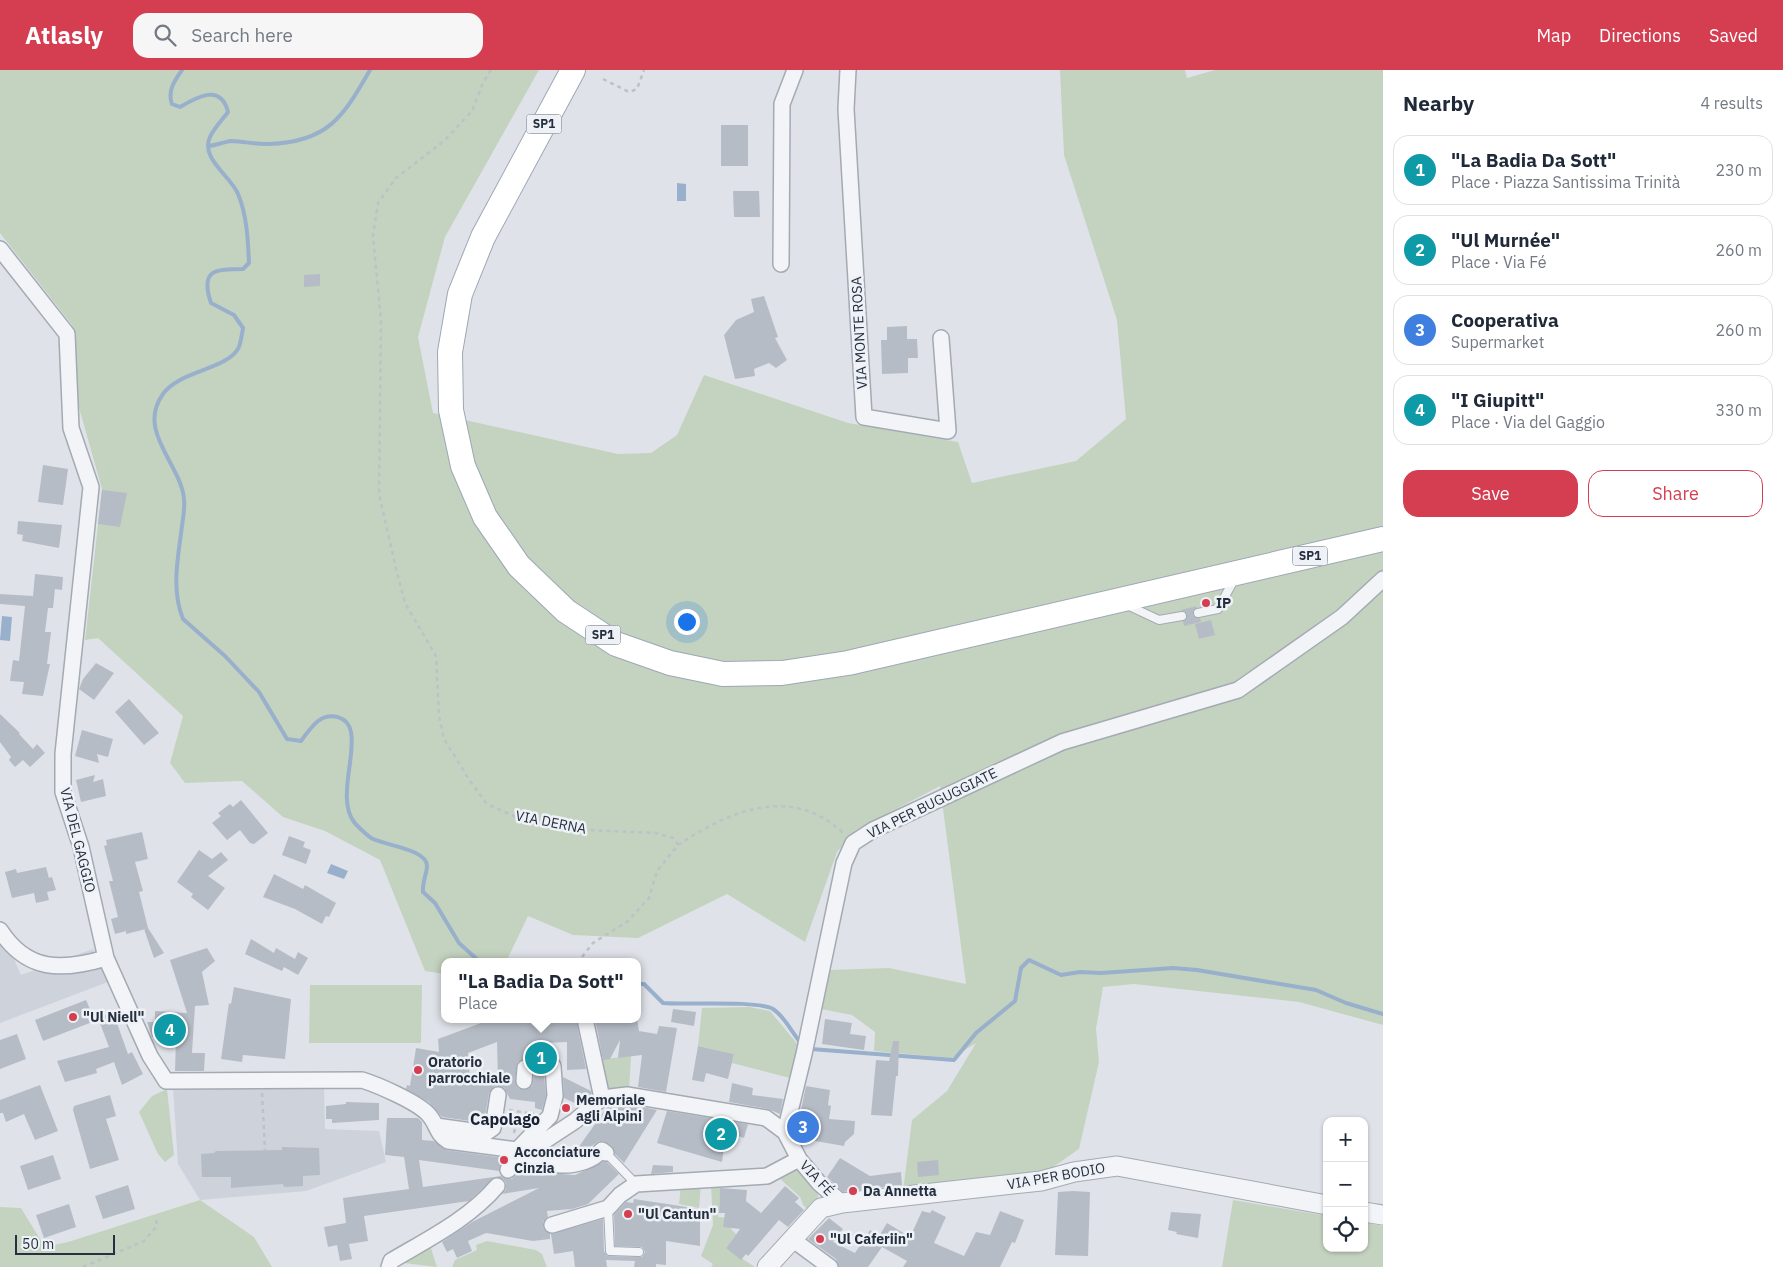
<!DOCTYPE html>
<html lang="en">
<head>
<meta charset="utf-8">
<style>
  :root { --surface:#fff; --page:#f6f6f7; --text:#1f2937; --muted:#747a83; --line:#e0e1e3; --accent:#d53d50 }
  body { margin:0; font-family:"IBM Plex Sans",sans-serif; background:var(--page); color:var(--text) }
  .controls { position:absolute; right:15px; bottom:15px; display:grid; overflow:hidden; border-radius:10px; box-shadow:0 1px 4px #0004 }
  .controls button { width:45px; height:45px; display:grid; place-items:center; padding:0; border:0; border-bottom:1px solid var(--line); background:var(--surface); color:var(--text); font:25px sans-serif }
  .scale { position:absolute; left:15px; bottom:12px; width:100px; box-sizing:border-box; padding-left:5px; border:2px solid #273041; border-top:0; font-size:14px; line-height:18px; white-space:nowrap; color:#273041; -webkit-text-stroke:4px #eef2f6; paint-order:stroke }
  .you { position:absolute; left:686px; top:551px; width:18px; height:18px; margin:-12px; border:4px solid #fff; border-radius:50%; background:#1a73e8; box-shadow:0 0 0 8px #1a73e833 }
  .badge { display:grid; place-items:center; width:32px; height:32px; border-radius:50%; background:var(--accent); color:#fff; font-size:16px; font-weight:700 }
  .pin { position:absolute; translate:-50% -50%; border:2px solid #fff; box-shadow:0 1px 5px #0006 }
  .popup { position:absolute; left:441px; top:888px; width:200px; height:65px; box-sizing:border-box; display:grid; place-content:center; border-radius:10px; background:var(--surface); filter:drop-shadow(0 1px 4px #0005); font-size:16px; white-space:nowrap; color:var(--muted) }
  .popup b { font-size:19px; color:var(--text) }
  .popup::after { content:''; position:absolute; left:50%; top:100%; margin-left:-10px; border:10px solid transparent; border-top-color:var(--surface) }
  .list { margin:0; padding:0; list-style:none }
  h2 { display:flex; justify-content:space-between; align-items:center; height:65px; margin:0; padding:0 20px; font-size:21px }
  h2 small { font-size:16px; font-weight:400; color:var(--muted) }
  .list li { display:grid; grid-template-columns:32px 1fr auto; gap:15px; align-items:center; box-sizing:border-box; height:70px; margin:0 10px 10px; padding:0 10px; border:1px solid var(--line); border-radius:15px }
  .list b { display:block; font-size:19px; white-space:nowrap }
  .list p { margin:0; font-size:16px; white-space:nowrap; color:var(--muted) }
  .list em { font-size:16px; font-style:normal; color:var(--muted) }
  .actions { display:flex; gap:10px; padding:15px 20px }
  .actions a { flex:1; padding:11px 0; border:1px solid var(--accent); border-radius:15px; text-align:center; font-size:18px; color:var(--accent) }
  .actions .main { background:var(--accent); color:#fff }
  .icon { flex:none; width:28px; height:28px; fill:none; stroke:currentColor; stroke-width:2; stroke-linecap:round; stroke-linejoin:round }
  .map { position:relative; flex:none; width:1383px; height:1197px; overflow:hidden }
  header { display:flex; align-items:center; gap:30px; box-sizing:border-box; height:70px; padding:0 25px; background:var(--accent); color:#fff }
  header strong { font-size:24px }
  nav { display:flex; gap:28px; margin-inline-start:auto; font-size:18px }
  .search { width:350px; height:45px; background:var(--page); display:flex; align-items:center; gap:12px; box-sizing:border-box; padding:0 18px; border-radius:15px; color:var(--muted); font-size:19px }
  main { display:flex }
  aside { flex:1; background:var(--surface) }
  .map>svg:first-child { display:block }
</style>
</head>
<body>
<header>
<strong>Atlasly</strong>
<div class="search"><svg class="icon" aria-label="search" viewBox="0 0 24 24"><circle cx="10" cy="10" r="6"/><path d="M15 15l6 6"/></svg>Search here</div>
<nav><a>Map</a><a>Directions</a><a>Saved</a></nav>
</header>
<main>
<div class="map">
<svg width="1383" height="1197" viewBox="0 0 1383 1197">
  <rect width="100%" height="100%" fill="#dfe3e9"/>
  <path fill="#cdd2db" d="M2 862 21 905 93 879 108 912 0 953V863Z
    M324 1015 325 1059 379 1061 386 1092 306 1121 200 1130 178 1094 173 1018Z"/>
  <path fill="#c4d3bf" d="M0 0H539L445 167 418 267 433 343 618 384 651 383 677 365 704 305 848 353 958 372 972 413 1076 391 1126 349 1117 250 1064 85 1060 0H1185L1187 8 1215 0H1383V955L1299 932 1134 914 1103 917 1096 959 1099 992 1079 1079 1043 1104 903 1121 912 1050 947 1021 976 973 952 988 874 981 875 962 852 945 821 939 830 900 889 898 966 914 940 716 856 760 837 782 805 872 727 824 638 868 573 865 528 846 506 892H445V904L425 901 380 790 325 761 283 747 242 711 185 713 170 693 183 646 98 568 85 570 102 419 78 334 72 255 0 163Z
    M310 915H422L421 973H309Z
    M749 937 770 941 799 976 790 1008 732 993 734 984 698 976 702 938Z
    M631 986 629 1020 606 1021 595 990Z
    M167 1019 174 1085 165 1092 158 1084 139 1042 152 1026Z
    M797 1098 818 1118V1132L810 1142 803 1135 800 1127 777 1106Z
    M701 1114 699 1138 679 1134 681 1115Z
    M721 1114 718 1147 734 1148 736 1153 731 1159 736 1164 726 1178 755 1197H711L713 1194 701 1186 713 1155 711 1115Z
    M200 1130 254 1167 272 1197H0V1137L21 1138 45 1177 68 1172Z
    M1233 1130 1327 1146V1178H1364V1152L1383 1156V1197H1222Z
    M487 1171 536 1180 542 1184 547 1197H452L455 1190 477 1180 476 1175Z
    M430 1175 437 1197 404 1193V1192Z"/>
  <path fill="#98b0cb" d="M677 113 686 114V131H677Z
    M2 546 12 547 10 571 0 570Z
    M331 794 348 801 344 809 327 803Z"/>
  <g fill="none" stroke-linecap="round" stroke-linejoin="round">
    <path stroke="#98b0cb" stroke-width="4" d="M182 0C175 10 167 21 172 34L180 37C197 27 221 13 228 42 223 49 214 58 210 67 200 89 231 106 238 124 247 145 248 171 249 193L243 199C214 199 200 200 211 233L234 245 243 258C242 264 241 271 239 277 228 300 180 300 163 324 136 361 181 394 184 429 185 438 183 448 182 456 178 488 171 519 183 549L225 586 259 622 287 669 301 671C306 664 312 656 318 651 330 642 348 646 351 662 356 686 337 730 354 752 358 757 366 764 371 768 383 775 427 779 427 796 427 803 422 812 423 822L435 833 459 873 480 892
      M209 76C216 75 224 72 231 71 244 71 257 75 269 74 328 72 343 47 370 0
      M637 914H644L663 933C686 935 757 930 773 939 785 947 791 961 800 972
      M811 979 954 990 976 963 1015 931 1021 898 1029 890 1061 905 1080 902 1101 903 1173 898 1197 900 1316 920 1346 933 1383 944"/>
  </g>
  <path fill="#b6bcc6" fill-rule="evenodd" d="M721 55H748V96H721Z
    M733 121H759L760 147H734Z
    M320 204V216L304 217V205Z
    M764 226 778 267 775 268 787 290 776 298 769 293 754 299 755 306 735 309 724 265 736 250 754 242 751 229Z
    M907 256V269H917L918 288H908V303L882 304 881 270H887V257Z
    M43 395 68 399 63 435 38 432Z
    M102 420 127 423 120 457 98 454Z
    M18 451 62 455 59 478 22 471 23 465 17 464Z
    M35 504 63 507 62 520 55 519 53 538H48L45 562H51L47 594H50L43 626 22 624 24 612 10 611 13 590 19 591 25 536 0 534V524L33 526Z
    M1197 536 1193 545 1200 548 1201 552 1184 556 1183 551 1187 545 1181 540Z
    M1211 550 1215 565 1199 569 1195 554Z
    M96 593 114 603 94 630 79 619 83 609Z
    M129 629 159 663 144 675 115 642Z
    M0 644 20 663 19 664 33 679 37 674 45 683 30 697 23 690 15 697 9 690 11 687 0 672Z
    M82 660 113 669 108 687 97 684 99 693 75 686Z
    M95 705 93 712 103 709 106 726 81 732 76 710Z
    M241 730 268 763 254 774 250 773 240 760 227 770 212 753 221 746 218 743 230 734 233 737Z
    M142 762 148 789 135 792 143 821 139 822 148 858 164 883 154 888 144 859H146L126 864V861L115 864 111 849 118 847 109 811H113L104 776 107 775 106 770Z
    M289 766 305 772 303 777 311 780 306 794 282 785Z
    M199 780 212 789 221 782 228 790 208 806 225 818 208 840 191 827 193 824 177 812Z
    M46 797 49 808 52 807 56 820 47 822 49 830 36 833 34 823 12 828 5 802 16 799 17 803Z
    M274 804 303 819 305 815 336 833 329 847 326 846 322 854 295 839 263 827Z
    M251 869 274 883 276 878 295 889 298 882 308 888 298 905 284 897 282 901 245 884Z
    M207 878 215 891 202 902 209 935 195 936 192 983H205L204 1001H175L176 968 152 967 147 952H155V941L187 943 170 890Z
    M234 917 291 929 285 989 243 985 242 992 221 989 229 933 231 934Z
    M86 930 95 951 43 971 35 950Z
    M673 939 696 942 694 956 671 952Z
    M113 942 128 984 132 982 143 1004 122 1015 114 992 96 999 97 1003 65 1012 57 991 109 977 98 948Z
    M492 949 576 950 586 999 567 1000V972L546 973V986H532L518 992 515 1010 518 1018 524 1020 532 1016 534 1004 544 1005 546 1025 542 1040 535 1038V1032L510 1029 504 1018 495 1016 489 1023 484 1053 442 1047 429 1032 406 1019 407 1015 410 1016 416 978 439 982 438 969ZM497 972 498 1012 470 1010 468 983Z
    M595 949H637L639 961 657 964 659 956 677 958 666 1022 638 1017 642 985 618 988 620 970 610 989 603 990Z
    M825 949 852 953 850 964 866 966 864 980 822 974Z
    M17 964 26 989 0 999V970Z
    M893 971H899L898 1006H896L892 1046 871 1045 876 990 889 991Z
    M698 976 734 984 728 1009 706 1003 704 1012 692 1010Z
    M563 1007 591 1021 592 1024 579 1035 564 1028Z
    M732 1013 753 1018 752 1025 783 1029 780 1044 768 1039 729 1032Z
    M40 1015 58 1061 35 1070 24 1044 6 1052 3 1043H0V1030Z
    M806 1016 830 1020 828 1035 831 1036 829 1049 855 1051 854 1064 845 1072 844 1076 798 1068 796 1063Z
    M110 1025 116 1046 106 1049 119 1090 90 1099 73 1040 74 1036Z
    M346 1032 379 1033V1050L332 1053V1049H326V1036L346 1034Z
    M627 1034 657 1040 624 1093 615 1084 612 1076 604 1071H599L584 1081 578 1078 607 1037Z
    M667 1041 748 1054 744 1068 735 1065 730 1079 724 1077 722 1092 657 1073Z
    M387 1048H418L422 1052V1070L434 1071 446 1080 505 1088 499 1101 419 1090 423 1117 501 1106 507 1109H512L524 1096 547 1103 575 1105 603 1092H607L619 1104 588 1134 572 1139 547 1141 548 1147 543 1152V1157L550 1164V1169L533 1171 486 1163 468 1171 472 1181 457 1188 453 1179 447 1182 442 1172 472 1152 539 1118 502 1124 506 1119V1113L503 1109 495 1107 469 1131 364 1146 368 1171 349 1174 352 1189 340 1191 337 1175 328 1177 324 1157 346 1153 343 1128 409 1119 404 1087 385 1085Z
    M282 1077 319 1078 320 1105 303 1106V1116L284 1117 283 1114 231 1118V1107H202L201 1084 214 1083 216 1081 282 1080Z
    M53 1085 61 1109 28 1120 20 1096Z
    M840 1088 870 1106 901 1102 902 1115 843 1122 827 1107Z
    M938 1090 939 1105 918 1107 917 1092Z
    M653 1095 673 1096V1102L651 1104Z
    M128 1115 135 1139 103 1149 95 1126Z
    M785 1116 799 1128 795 1132 804 1140 788 1157 779 1150 748 1186 746 1184 741 1190 726 1178 740 1159 723 1157 725 1143H719L720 1118 747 1120 746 1131 761 1143Z
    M1073 1121 1090 1122 1088 1186 1055 1185 1058 1122Z
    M634 1129 700 1139V1176L666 1171V1195L656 1194V1197H634L635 1191 606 1190 607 1197H575L573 1181 554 1184 551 1164 603 1149 604 1181 607 1186 642 1187 645 1182 642 1177 615 1176 614 1145 626 1132 633 1133Z
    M69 1134 76 1157 44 1168 36 1145Z
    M932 1140 946 1147 934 1173 964 1186 976 1162 990 1165 1000 1141 1024 1150 1015 1173 1012 1172 1000 1197H903L907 1191 882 1177 868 1197H839L836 1189 808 1169 829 1148 843 1159 833 1172 855 1183 870 1160 879 1166 887 1153 910 1167 922 1141 930 1143Z
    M1171 1142 1201 1144 1198 1168 1176 1164 1177 1162 1168 1160Z"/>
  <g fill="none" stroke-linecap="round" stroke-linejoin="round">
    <defs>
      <path id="service" d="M1127 535 1159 550 1182 546
        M1198 543 1218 539 1235 508
        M606 1083 636 1114
        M608 1138 610 1181 639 1182"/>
      <path id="minor" d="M848 0 846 39 864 347 948 361 941 268
        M0 179 67 264 71 358 91 417 63 684V722L81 777 106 888 150 986 166 1011 362 1010C378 1015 417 1032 428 1044 437 1053 436 1064 448 1071L517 1080C538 1098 583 1102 602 1080L606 1083
        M781 194 782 34 795 0
        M0 860C27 902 62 901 106 888
        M585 949 602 1028
        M524 1011 525 998
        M602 1028 627 1025 766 1048 785 1062 799 1089 819 1113 842 1133
        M436 1056 486 1063 493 1058 498 1025
        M785 1062 804 984 844 793 853 773 873 760 1062 672 1238 620 1342 547 1383 509
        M517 1080 550 1046 555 1026 553 996 536 995
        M508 1100 514 1091 575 1051 602 1028
        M552 1155 608 1138 620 1125 636 1114 767 1106 799 1089
        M792 1169 830 1197
        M389 1197 391 1191C428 1169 469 1149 497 1116"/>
      <path id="tertiary" d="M1364 1142 1383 1145
        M767 1197 821 1138 842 1133 1041 1111 1074 1102 1117 1096 1327 1135"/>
      <path id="primary" d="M573 0 483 167 460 224 450 282 451 340 463 396 485 447 519 496 566 541 616 574 670 593 723 604 782 603 848 593 1383 469"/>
    </defs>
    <use href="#service" stroke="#a4aab3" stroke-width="10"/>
    <use href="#minor" stroke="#a4aab3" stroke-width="18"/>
    <use href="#tertiary" stroke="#a4aab3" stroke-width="21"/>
    <use href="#primary" stroke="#9da7b5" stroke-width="26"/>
    <path stroke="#bdc1c8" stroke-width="2.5" stroke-dasharray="4 4" stroke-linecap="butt" d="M491 0 483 13 472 41 444 71 396 108 378 133 373 165 381 251 379 424 397 503 405 533 436 586 439 646 444 669 470 711 487 734 514 746 588 760 655 763 674 768 678 775 657 801 649 828 628 851 593 873 578 892
      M603 9 629 22 637 19 644 0
      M678 775C730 740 793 714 844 764
      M262 1023 265 1080
      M509 1040 534 1044
      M514 1063 518 1042
      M83 1197 144 1171 156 1157 157 1147"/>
    <use href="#service" stroke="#f2f4f7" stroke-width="8"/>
    <use href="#minor" stroke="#f2f4f7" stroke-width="15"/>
    <use href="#tertiary" stroke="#f2f4f7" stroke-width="19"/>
    <use href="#primary" stroke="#fff" stroke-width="24"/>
  </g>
  <g fill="#d53d50" stroke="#eef2f6" stroke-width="2">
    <circle cx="1206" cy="533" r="5"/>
    <circle cx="73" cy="947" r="5"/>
    <circle cx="418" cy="1000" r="5"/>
    <circle cx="566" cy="1038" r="5"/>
    <circle cx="504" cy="1090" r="5"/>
    <circle cx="853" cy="1121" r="5"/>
    <circle cx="628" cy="1144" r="5"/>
    <circle cx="820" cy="1169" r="5"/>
  </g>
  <g text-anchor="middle" stroke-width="5" stroke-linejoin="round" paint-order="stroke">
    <g fill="#eef2f6" stroke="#636a77" stroke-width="1">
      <rect x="526.5" y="44.5" width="35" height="19" rx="4"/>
      <rect x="1292.5" y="476.5" width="35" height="19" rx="4"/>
      <rect x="585.5" y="555.5" width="35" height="19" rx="4"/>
    </g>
    <g font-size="12" font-weight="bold" fill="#273041">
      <text x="544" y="58">SP1</text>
      <text x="1310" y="490">SP1</text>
      <text x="603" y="569">SP1</text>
    </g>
    <g font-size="14" fill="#273041" stroke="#eef2f6">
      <text transform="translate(859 263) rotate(-93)" y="5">VIA MONTE ROSA</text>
      <text transform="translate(932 733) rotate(-26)" y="5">VIA PER BUGUGGIATE</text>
      <text transform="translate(551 752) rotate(11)" y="5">VIA DERNA</text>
      <text transform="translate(78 770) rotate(76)" y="5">VIA DEL GAGGIO</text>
      <text transform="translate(1056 1106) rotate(-10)" y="5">VIA PER BODIO</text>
      <text transform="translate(817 1108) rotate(47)" y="5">VIA FÉ</text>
    </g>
    <g font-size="14" font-weight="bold" fill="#273041" stroke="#eef2f6" text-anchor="start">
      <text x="1216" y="538">IP</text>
      <text x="83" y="952">"Ul Niell"</text>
      <text x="428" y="997">Oratorio<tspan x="428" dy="16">parrocchiale</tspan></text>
      <text x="576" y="1035">Memoriale<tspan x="576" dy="16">agli Alpini</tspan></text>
      <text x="514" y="1087">Acconciature<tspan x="514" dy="16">Cinzia</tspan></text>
      <text x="863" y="1126">Da Annetta</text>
      <text x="638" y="1149">"Ul Cantun"</text>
      <text x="830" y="1174">"Ul Caferiin"</text>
    </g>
    <g font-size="16" font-weight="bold" fill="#192132" stroke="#eef2f6">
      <text x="505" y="1055">Capolago</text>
    </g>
  </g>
</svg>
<div class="controls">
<button>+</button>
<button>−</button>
<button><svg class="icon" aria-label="locate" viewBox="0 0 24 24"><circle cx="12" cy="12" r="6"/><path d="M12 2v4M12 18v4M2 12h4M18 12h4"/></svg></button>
</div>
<div class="scale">50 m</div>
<div class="you"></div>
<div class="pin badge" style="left:541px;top:988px;background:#0f9aa8">1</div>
<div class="popup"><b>&quot;La Badia Da Sott&quot;</b>Place</div>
<div class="pin badge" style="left:721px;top:1064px;background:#0f9aa8">2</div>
<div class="pin badge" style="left:803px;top:1057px;background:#3f7fe0">3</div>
<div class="pin badge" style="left:170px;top:960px;background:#0f9aa8">4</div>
</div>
<aside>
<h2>Nearby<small>4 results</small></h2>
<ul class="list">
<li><span class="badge" style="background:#0f9aa8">1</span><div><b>&quot;La Badia Da Sott&quot;</b><p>Place · Piazza Santissima Trinità</p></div><em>230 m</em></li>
<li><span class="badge" style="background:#0f9aa8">2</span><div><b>&quot;Ul Murnée&quot;</b><p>Place · Via Fé</p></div><em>260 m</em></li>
<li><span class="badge" style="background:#3f7fe0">3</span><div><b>Cooperativa</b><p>Supermarket</p></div><em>260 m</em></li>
<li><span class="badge" style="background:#0f9aa8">4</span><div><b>&quot;I Giupitt&quot;</b><p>Place · Via del Gaggio</p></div><em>330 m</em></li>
</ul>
<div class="actions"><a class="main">Save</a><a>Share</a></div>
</aside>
</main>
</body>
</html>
